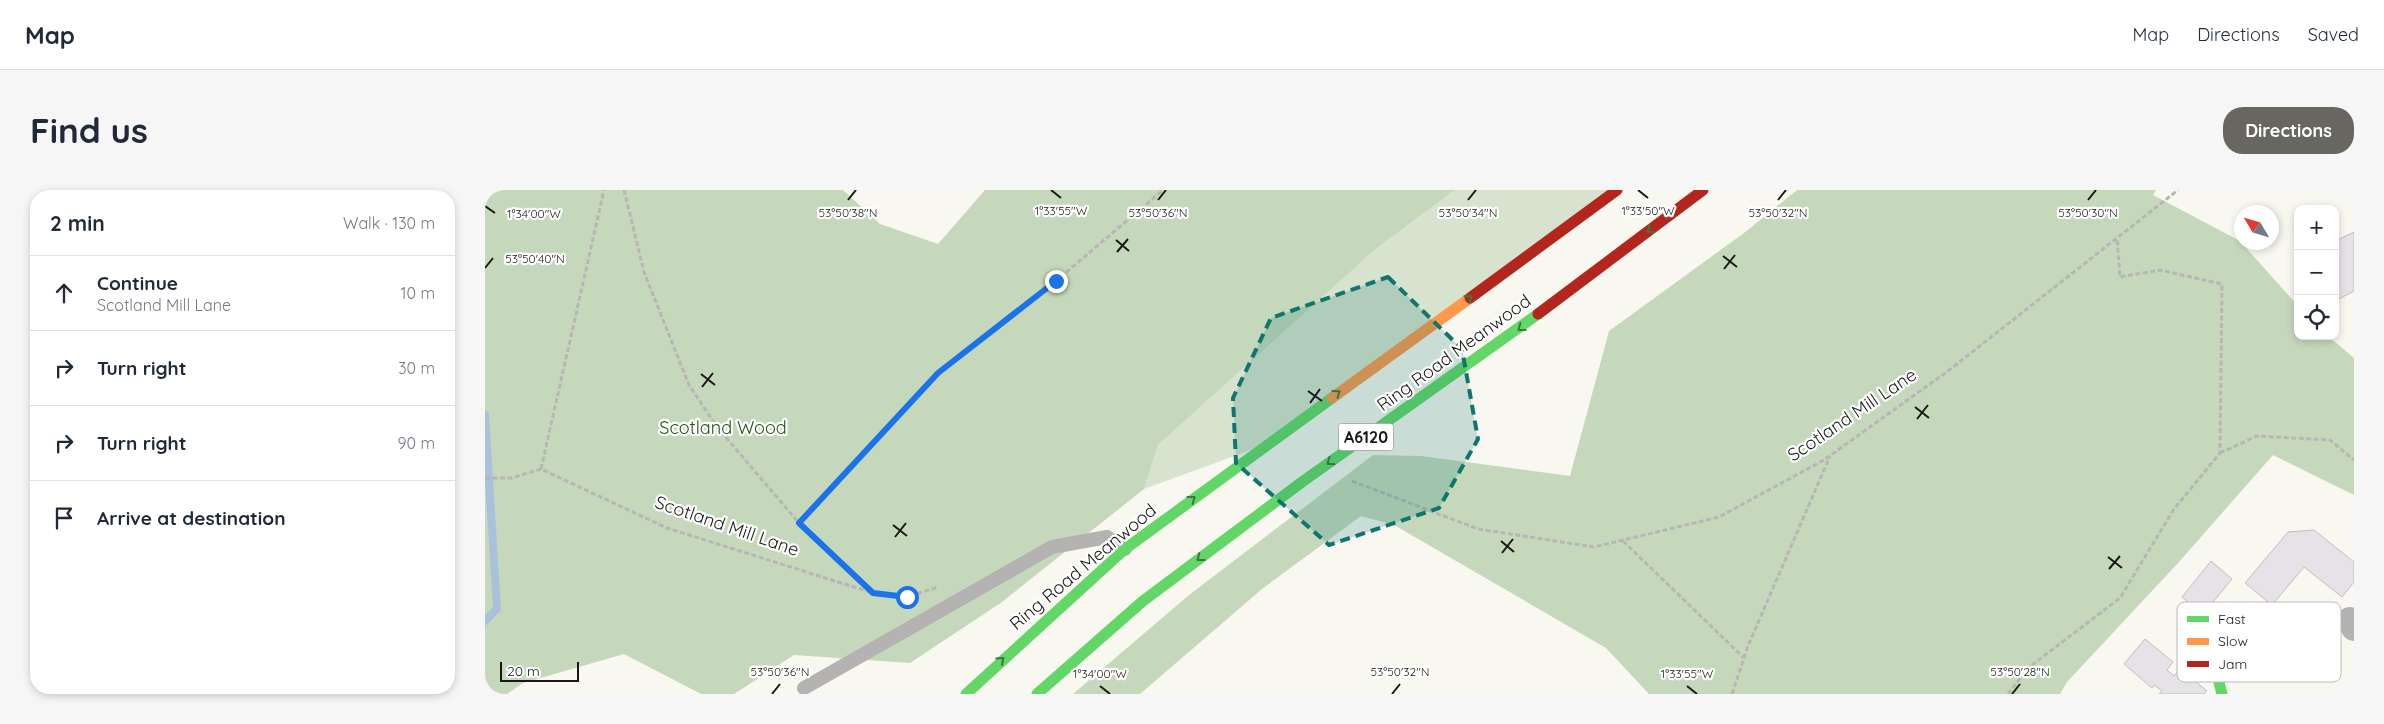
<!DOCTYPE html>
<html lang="en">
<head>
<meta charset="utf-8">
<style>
  :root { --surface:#fff; --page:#f6f6f7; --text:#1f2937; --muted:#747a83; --line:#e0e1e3; --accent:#686661 }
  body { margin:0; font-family:Quicksand,sans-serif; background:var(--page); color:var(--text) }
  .controls { position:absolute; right:15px; top:15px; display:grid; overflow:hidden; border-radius:10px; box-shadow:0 2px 8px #0003 }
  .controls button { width:45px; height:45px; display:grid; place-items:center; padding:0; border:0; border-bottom:1px solid var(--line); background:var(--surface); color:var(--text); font:25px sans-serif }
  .compass { position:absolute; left:1749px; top:15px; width:45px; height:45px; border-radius:50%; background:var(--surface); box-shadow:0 2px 8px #0003; rotate:308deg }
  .scale { position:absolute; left:15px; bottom:12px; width:79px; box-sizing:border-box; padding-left:5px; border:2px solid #1a1814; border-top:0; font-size:14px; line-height:18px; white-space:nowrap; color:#1a1814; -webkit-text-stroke:4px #fff; paint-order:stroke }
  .stop { position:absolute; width:15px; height:15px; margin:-11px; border:4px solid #1a73e8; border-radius:50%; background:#fff }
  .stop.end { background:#1a73e8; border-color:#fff; box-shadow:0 1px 5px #0008 }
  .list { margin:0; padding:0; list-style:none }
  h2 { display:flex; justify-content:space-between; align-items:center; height:65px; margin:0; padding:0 20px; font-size:21px }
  h2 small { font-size:16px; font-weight:400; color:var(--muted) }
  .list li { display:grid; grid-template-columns:32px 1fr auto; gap:15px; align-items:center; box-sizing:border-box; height:75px; padding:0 20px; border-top:1px solid var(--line) }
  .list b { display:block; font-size:19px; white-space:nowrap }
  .list p { margin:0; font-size:16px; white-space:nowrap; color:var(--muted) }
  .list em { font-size:16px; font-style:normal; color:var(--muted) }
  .icon { flex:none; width:28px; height:28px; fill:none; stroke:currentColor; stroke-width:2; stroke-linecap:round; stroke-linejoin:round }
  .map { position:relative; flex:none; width:1869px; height:504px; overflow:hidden; border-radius:20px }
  header { display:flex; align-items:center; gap:30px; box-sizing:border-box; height:70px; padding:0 25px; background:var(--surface); border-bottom:1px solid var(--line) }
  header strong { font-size:24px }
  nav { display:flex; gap:28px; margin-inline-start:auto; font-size:18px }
  .intro { display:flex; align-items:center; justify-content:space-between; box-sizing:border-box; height:120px; padding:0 30px }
  h1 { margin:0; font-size:35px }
  .button { padding:12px 22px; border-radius:20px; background:var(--accent); color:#fff; font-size:18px; font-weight:700 }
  main { display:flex; gap:30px; padding:0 30px }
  aside { flex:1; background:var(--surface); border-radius:20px; box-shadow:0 2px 8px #0003 }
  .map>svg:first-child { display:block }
</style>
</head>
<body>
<header>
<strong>Map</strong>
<nav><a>Map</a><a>Directions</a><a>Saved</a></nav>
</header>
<div class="intro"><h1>Find us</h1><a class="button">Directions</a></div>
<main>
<aside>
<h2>2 min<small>Walk · 130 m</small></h2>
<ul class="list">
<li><svg class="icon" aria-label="ahead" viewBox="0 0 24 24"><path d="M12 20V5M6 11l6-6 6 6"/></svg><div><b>Continue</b><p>Scotland Mill Lane</p></div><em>10 m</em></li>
<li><svg class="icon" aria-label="right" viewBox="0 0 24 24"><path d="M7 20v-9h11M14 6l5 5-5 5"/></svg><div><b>Turn right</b></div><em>30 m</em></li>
<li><svg class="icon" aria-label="right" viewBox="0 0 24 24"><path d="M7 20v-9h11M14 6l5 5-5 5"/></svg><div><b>Turn right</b></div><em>90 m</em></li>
<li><svg class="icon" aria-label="arrive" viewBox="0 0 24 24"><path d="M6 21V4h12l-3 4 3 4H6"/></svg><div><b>Arrive at destination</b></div></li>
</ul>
</aside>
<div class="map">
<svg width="1869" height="504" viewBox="0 0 1869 504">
  <rect width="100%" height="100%" fill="#f8f7f0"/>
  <path fill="#d7e3ce" d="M970 0H1132L782 254 659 299 673 255 892 58Z"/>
  <path fill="#c6d8bc" d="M0 0H358L395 34 453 54 500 0H970L892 58 673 255 659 299 517 412 425 473 309 465 249 504H216L139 464 38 493 22 504H0Z
    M1312 0H1671L1668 5 1755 51 1813 116V146H1843L1869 168V305L1788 265 1694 372 1582 492 1575 504H1164L1121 458 909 335 876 326 777 399 655 504H588L704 405 888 265 936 266 1085 286 1124 141 1259 43Z"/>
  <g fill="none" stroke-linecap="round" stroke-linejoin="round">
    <path stroke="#a9c1dc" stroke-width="8" d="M0 225 12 419 0 431"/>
  </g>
  <path fill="#e6e2e8" stroke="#c0bfbe" d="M1869 42V101L1850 111V51Z
    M1829 340 1869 372V392L1857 407 1819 377 1787 415 1760 393 1803 342Z
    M1726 371 1747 389 1718 424 1697 407Z
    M1660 449 1688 472 1682 480 1689 486 1695 479 1722 501 1719 504H1674L1677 501 1669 495 1667 498 1639 474Z"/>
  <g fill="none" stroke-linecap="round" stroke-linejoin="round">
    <path stroke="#b7b6b4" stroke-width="3" stroke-dasharray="5 2.5" stroke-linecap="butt" d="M139 0 159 82 204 195 232 237 314 333 388 402
      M1735 263 1772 246 1845 250 1869 270
      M56 279 119 0
      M0 288H26L56 279 182 338 388 403 422 407 453 397
      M867 291 993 339 1109 357 1234 327 1339 270 1463 181 1693 0
      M314 333 453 183 571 91 678 0
      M1138 351 1259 468
      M1247 504 1263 456 1345 266
      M1523 504 1543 478 1635 408 1689 319 1735 263 1737 94 1675 80 1635 87 1632 49"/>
    <path stroke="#b5b3b1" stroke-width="14" d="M319 498 567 357 622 347 640 359"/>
    <path stroke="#b5b3b1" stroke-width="26" d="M1865 430 1869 438"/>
    <path stroke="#63d668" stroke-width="11" d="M481 504 640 359 847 208
      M552 504 658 411 817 292 1053 124
      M1737 504 1731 481 1755 450"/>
    <path stroke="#ff974d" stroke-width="11" d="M847 208 985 108"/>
    <path stroke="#b3261e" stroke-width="11" d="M985 108 1132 0
      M1053 124 1218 0"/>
  </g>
  <defs><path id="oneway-chevron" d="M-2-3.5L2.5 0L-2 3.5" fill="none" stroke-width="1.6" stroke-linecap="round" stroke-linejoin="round" transform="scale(1.25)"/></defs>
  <g stroke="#3e773e">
    <use href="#oneway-chevron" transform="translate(1165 40) rotate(143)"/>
    <use href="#oneway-chevron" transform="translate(984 108) rotate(-36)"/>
    <use href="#oneway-chevron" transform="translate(1036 138) rotate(143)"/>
    <use href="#oneway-chevron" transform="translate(852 203) rotate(-36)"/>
    <use href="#oneway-chevron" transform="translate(845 272) rotate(145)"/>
    <use href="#oneway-chevron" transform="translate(707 309) rotate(-37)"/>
    <use href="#oneway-chevron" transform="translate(715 368) rotate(143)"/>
    <use href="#oneway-chevron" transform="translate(516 470) rotate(-42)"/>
  </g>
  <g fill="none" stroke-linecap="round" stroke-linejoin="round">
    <path stroke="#1a73e8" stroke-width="6" d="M422 407 388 403 314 333 453 183 571 91"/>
  </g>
  <path fill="#0f766e" fill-opacity="0.2" stroke="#0f766e" stroke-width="4" stroke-dasharray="10 6" stroke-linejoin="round" d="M903 87 977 159 993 249 954 318 844 355 751 273 748 208 786 128Z"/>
  <path fill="none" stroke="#1a1814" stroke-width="2" d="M566 0 576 8M1153 0 1163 8M363 10 371 0M673 10 681 0M983 10 991 0M1293 10 1301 0M1603 10 1611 0M0 16 10 23M631 50 644 61M632 62 643 49M1238 66 1252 77M0 78 8 68M1239 79 1250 65M216 184 230 195M217 197 228 183M823 201 837 211M825 213 835 199M1430 217 1444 228M1432 229 1443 215M408 335 422 346M410 347 421 333M1016 351 1029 362M1017 363 1028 349M1623 367 1637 378M1624 379 1635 366M615 496 625 504M1202 496 1212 504M287 504 295 494M907 504 915 494M1527 504 1535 494"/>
  <g text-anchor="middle" stroke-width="4.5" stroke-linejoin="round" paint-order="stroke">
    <rect fill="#fff" stroke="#5f5d5a" stroke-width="1" x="853.5" y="233.5" width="55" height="27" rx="4"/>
    <g font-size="16" font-weight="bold" fill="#1a1814">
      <text x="881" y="253">A6120</text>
    </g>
    <g font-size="18" fill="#1a1814" stroke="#fff">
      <text transform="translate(969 163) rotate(-36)" y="6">Ring Road Meanwood</text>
      <text transform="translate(1367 225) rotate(-34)" y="6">Scotland Mill Lane</text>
      <text transform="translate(242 336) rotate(19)" y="6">Scotland Mill Lane</text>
      <text transform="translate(598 377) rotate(-40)" y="6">Ring Road Meanwood</text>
    </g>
    <g font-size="18" fill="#244e10" stroke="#fff">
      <text x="238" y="244">Scotland Wood</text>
    </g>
  </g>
  <rect x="1692" y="412" width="164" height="80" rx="8" fill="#fff" stroke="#babab8" stroke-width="1"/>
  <rect x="1702" y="426" width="22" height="6" fill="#63d668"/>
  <rect x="1702" y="448" width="22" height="7" fill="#ff974d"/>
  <rect x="1702" y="471" width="22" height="6" fill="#b3261e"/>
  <g font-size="14" fill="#1a1814">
    <text x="1733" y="434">Fast</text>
    <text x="1733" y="456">Slow</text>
    <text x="1733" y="479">Jam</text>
  </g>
  <g font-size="12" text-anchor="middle" fill="#1a1814" stroke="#fff" stroke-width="4.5" stroke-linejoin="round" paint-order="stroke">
    <text x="576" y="25">1°33'55"W</text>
    <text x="1163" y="25">1°33'50"W</text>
    <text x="363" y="27">53°50'38"N</text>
    <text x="673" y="27">53°50'36"N</text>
    <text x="983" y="27">53°50'34"N</text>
    <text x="1293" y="27">53°50'32"N</text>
    <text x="1603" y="27">53°50'30"N</text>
    <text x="49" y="28">1°34'00"W</text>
    <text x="50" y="73">53°50'40"N</text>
    <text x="295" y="486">53°50'36"N</text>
    <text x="915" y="486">53°50'32"N</text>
    <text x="1535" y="486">53°50'28"N</text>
    <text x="615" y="488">1°34'00"W</text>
    <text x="1202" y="488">1°33'55"W</text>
  </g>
</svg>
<div class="controls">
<button>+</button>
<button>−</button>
<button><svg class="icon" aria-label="locate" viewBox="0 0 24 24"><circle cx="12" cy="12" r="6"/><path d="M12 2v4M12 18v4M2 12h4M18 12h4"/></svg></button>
</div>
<svg class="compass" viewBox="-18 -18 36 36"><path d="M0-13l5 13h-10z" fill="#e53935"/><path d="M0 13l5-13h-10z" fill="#747a83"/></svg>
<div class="scale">20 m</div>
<div class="stop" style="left:422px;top:407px"></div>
<div class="stop end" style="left:571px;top:91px"></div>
</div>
</main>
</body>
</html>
